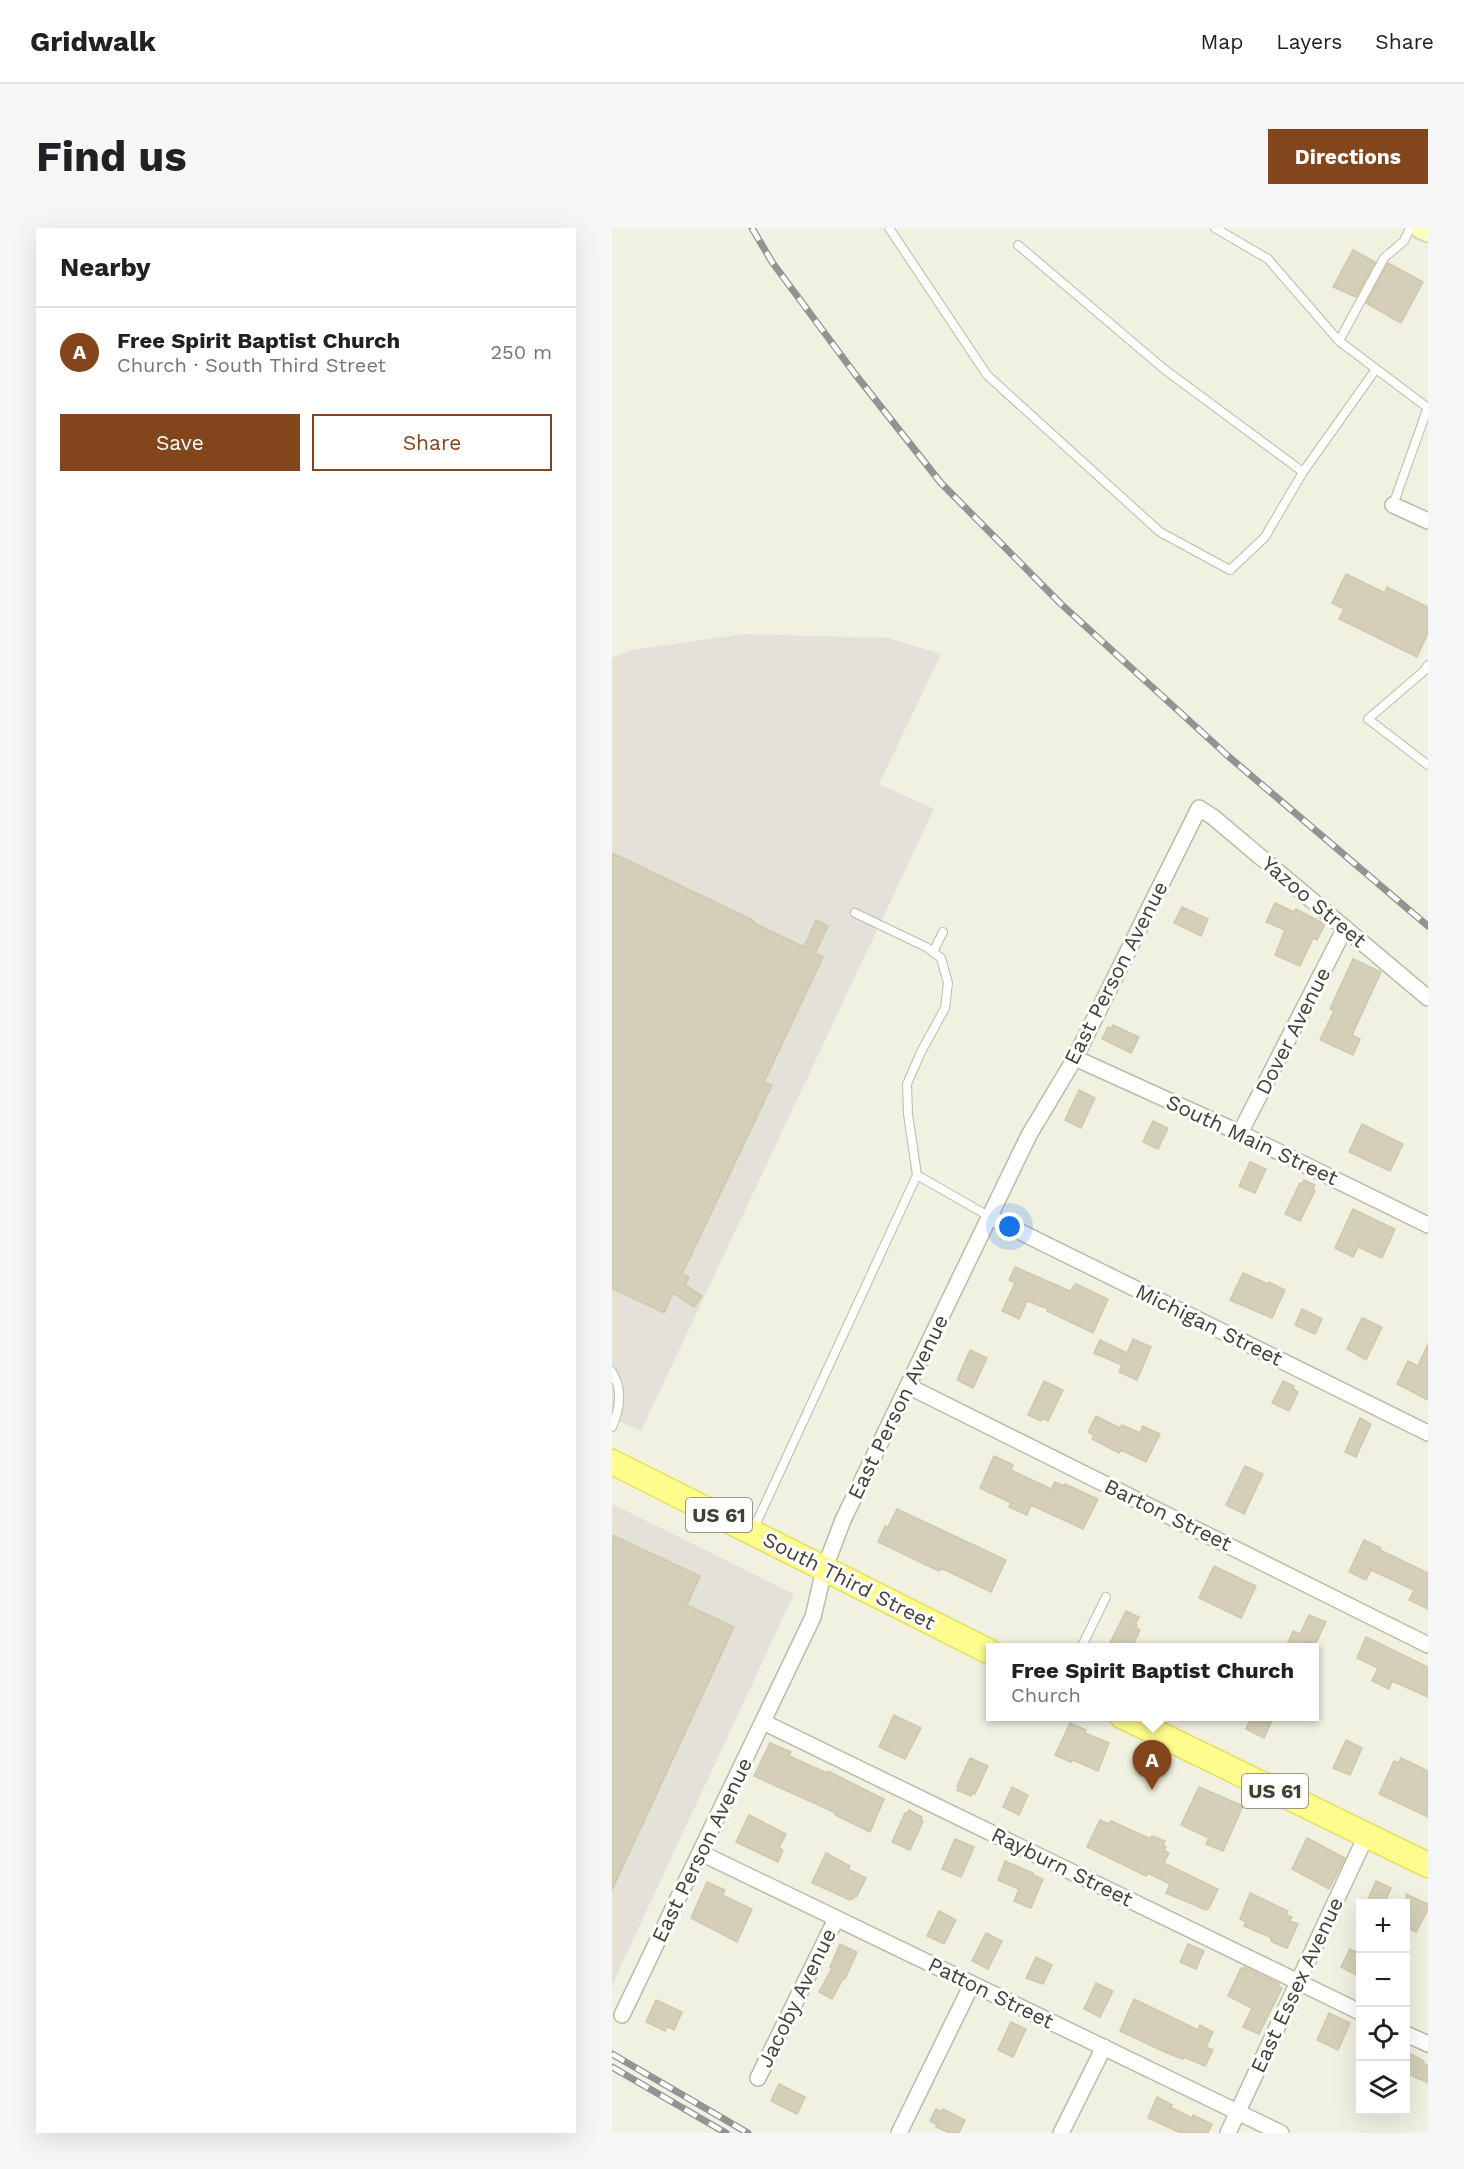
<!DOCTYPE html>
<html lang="en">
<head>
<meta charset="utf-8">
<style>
  :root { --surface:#fff; --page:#f6f6f6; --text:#202124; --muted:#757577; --line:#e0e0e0; --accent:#83451b }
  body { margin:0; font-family:"Work Sans",sans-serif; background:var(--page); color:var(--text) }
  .controls { position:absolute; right:18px; bottom:18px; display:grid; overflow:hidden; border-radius:0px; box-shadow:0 6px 24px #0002 }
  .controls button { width:54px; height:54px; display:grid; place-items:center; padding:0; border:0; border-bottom:2px solid var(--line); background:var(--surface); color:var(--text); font:30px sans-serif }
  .you { position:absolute; left:398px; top:999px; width:21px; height:21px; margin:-15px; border:4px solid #fff; border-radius:50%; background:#1a73e8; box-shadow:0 0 0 9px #1a73e833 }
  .badge { display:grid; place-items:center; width:39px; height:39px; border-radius:50%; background:var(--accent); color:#fff; font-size:20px; font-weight:700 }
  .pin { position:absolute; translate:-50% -50px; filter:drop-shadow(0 2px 3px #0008) }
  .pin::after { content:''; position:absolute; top:32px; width:21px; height:18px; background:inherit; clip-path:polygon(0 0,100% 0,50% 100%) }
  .popup { position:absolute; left:374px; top:1415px; width:333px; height:78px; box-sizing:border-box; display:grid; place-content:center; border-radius:0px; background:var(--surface); filter:drop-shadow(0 2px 4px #0005); font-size:20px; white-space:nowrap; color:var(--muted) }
  .popup b { font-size:22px; color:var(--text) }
  .popup::after { content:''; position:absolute; left:50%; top:100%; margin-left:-12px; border:12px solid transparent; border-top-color:var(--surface) }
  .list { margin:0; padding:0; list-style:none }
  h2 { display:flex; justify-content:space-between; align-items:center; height:78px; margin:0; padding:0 24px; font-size:26px }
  h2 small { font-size:20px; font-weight:400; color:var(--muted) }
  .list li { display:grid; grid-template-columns:39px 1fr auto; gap:18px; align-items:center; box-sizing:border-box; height:90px; padding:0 24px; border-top:2px solid var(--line) }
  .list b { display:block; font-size:22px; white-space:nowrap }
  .list p { margin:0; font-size:20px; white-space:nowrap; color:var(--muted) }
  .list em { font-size:20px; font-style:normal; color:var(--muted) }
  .actions { display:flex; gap:12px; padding:18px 24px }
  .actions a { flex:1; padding:14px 0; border:2px solid var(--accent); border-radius:0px; text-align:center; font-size:21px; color:var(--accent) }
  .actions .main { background:var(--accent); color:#fff }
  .icon { flex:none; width:33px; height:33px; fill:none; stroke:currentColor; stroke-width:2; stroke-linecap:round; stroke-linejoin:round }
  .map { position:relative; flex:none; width:816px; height:1905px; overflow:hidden; border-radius:0px }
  header { display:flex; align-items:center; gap:36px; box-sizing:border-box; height:84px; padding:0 30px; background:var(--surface); border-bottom:2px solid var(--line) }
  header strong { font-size:28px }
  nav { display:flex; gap:33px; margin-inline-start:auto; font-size:21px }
  .intro { display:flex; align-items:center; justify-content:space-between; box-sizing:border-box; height:144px; padding:0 36px }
  h1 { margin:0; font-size:42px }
  .button { padding:15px 27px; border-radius:0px; background:var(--accent); color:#fff; font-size:21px; font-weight:700 }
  main { display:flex; gap:36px; padding:0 36px }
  aside { flex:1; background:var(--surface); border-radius:0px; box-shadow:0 6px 24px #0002 }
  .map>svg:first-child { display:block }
</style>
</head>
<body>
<header>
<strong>Gridwalk</strong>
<nav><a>Map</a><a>Layers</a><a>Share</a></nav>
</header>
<div class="intro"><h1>Find us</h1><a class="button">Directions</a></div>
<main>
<aside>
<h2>Nearby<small></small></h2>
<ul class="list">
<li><span class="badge">A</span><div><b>Free Spirit Baptist Church</b><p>Church · South Third Street</p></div><em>250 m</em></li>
</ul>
<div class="actions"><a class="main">Save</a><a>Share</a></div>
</aside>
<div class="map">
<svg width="816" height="1905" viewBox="0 0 816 1905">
  <rect width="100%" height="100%" fill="#f1f1e2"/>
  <path fill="#e3e1d8" d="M132 406 276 410 329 426 267 556 322 581 29 1203 0 1190V430L20 422Z
    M0 1276 182 1366 0 1757Z"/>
  <path fill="#d3cfb8" stroke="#cec9ab" stroke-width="1.5" d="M741 22 763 34 744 69 721 59Z
    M776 35 811 54 789 95 754 75Z
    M734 346 773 365 775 359 816 379V405L805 429 727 391 732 381 720 375Z
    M0 625 141 692 142 695 192 719 204 692 216 698 203 725 211 729 152 854 160 857 70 1046 77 1049 73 1057 90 1068 82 1079 61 1065 52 1085 0 1060Z
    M663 675 682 684 684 681 713 696 705 712 701 710 688 738 663 727 673 702 654 694Z
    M570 679 596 691 589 708 562 695Z
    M741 731 769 744 740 807 748 811 741 827 708 812 722 783 718 781Z
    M501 797 527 809 519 825 490 811 496 799 499 801Z
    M467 862 483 870 469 900 453 892Z
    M541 893 556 900 546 921 531 914Z
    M750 896 791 916 778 943 737 924Z
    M638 934 654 941 643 965 627 958Z
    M692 952 703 957 701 962 703 963 688 993 673 986 688 955 690 956Z
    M741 981 783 1001 770 1030 746 1019 741 1029 723 1020Z
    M403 1039 458 1063 464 1056 496 1071 481 1105 435 1083 436 1081 415 1073 407 1091 390 1083 403 1055 397 1052Z
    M631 1045 656 1056 657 1054 673 1062 660 1090 618 1072Z
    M690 1081 710 1091 703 1106 683 1097Z
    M750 1090 770 1099 754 1132 735 1121Z
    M521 1111 539 1119 525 1152 507 1144 510 1137 482 1125 488 1112 515 1125Z
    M816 1116V1172L785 1156 796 1133 806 1138Z
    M358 1122 375 1130 361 1160 345 1152Z
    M432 1153 451 1162 436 1193 430 1190 429 1193 416 1187Z
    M671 1153 682 1158 681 1161 686 1164 677 1183 660 1175Z
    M484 1188 508 1200 510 1197 528 1205 531 1198 548 1206 534 1234 509 1222 507 1225 480 1211 482 1207 476 1204Z
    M748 1190 759 1196 744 1229 733 1224Z
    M382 1228 401 1237 399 1242 439 1261 443 1254 452 1258 453 1256 486 1271 471 1301 419 1277 415 1287 397 1279 399 1275 368 1260Z
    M633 1238 651 1246 632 1286 614 1277Z
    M285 1281 394 1332 379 1364 329 1340 327 1343 266 1314 273 1298 276 1299Z
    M0 1307 88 1348 75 1377 122 1399 0 1662Z
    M752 1312 769 1320 768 1322 816 1345V1381L797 1372 802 1362 759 1342 754 1352 737 1344Z
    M602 1338 644 1358 629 1390 587 1370Z
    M514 1383 527 1389 523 1397H525L524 1400 528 1402 520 1419H496Z
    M697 1387 714 1394 703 1417 696 1413 694 1419H674L681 1403 688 1406Z
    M754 1409 816 1439V1469L780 1453 777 1461 760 1453 766 1440 745 1430Z
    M282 1487 309 1500 293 1531 267 1519Z
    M640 1488H662L652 1510 634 1501Z
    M458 1495 474 1502 473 1505 497 1515 486 1543 461 1532 459 1534 443 1527Z
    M734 1512 750 1520 738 1547 721 1540Z
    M158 1515 179 1524 177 1528 215 1545 216 1543 272 1571 258 1604 223 1587 224 1585 142 1548Z
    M358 1530 376 1538 363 1566 361 1565 359 1568 345 1562 347 1558H345Z
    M789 1530 816 1543V1589L767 1566 782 1533 786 1535Z
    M400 1559 416 1567 407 1587 391 1579Z
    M587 1559 631 1578 611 1623 594 1616 597 1610 569 1597Z
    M297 1582 310 1589 309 1592 311 1593 298 1622 280 1614 293 1585H295Z
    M137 1587 174 1606 167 1620 171 1622 166 1634 124 1614Z
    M488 1592 497 1596 499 1593 539 1611 540 1608 553 1613 551 1618 554 1619 552 1623 557 1625 552 1635 606 1661 597 1680 594 1682 554 1665 558 1656 536 1645 534 1648 475 1619Z
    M695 1610 733 1630 717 1661 680 1641Z
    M343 1611 362 1619 349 1649 330 1641Z
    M214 1625 238 1638 236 1641 254 1650 245 1668 244 1667 241 1671 239 1670 238 1672 200 1655Z
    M393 1633 421 1645V1647L431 1651 419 1680 402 1673 407 1661 386 1652Z
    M764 1653 779 1660 772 1676H754Z
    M95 1654 113 1662 110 1667 140 1681 125 1714 79 1690Z
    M638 1665 676 1683 674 1687 680 1689 678 1693 686 1696 675 1720 660 1714 658 1709 632 1698 634 1694 628 1691Z
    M794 1666 816 1676V1682L804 1704 794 1699Z
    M327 1683 344 1692 332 1716 315 1708Z
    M374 1705 390 1713 376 1741 360 1733Z
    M228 1716 245 1724 233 1751H231L220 1771 207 1764 220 1740 218 1739Z
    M576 1716 592 1723 584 1741 568 1734Z
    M738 1721 748 1726V1749L729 1739Z
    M424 1729 440 1737 431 1756 414 1750Z
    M632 1739 667 1756 666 1758 670 1760 647 1806 631 1799 640 1780 616 1768 629 1740 631 1741Z
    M484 1755 501 1763 488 1789 472 1781Z
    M522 1771 586 1802 588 1797 601 1804 594 1819 601 1822 593 1838 572 1829 571 1831 555 1825 508 1803Z
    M44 1772 70 1784 62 1802 55 1798 53 1803 34 1794Z
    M717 1785 738 1795 726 1822 705 1812Z
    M399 1794 414 1801 401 1829 386 1822Z
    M797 1825 812 1833 811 1835 816 1837V1855L794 1845V1831Z
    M167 1856 193 1869 185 1886 159 1873Z
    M545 1869 560 1877 558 1879 580 1890 581 1887 600 1896 596 1905H569L536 1890Z
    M324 1881 330 1884 331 1881 353 1892 347 1905H338L324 1899 325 1897 318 1893Z"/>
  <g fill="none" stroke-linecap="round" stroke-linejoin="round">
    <defs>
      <path id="lane" d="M277 0 375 147 548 304 618 342 653 309 691 244
        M603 0 656 31 727 113
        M798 0 792 13 772 30 727 113 816 180
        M406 17 552 141 691 244 764 141
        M781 277 816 179
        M816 437 812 443 756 491 816 537
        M243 685 314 719 329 730 336 755 333 780 309 824 295 856 296 886 305 947
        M321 724 331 704
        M0 1144C11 1162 8 1180 0 1199
        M141 1302 305 947 378 989
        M469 1420 494 1369"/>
      <path id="street" d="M781 277 816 293
        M463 830 628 905 816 997
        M628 905 733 700
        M378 989 816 1205
        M296 1158 816 1417
        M151 1494 748 1784
        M89 1625 669 1905
        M10 1787 201 1389 212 1342 231 1292 417 907 463 830 587 580 601 589 816 770
        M794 1806 816 1816
        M146 1850 224 1691
        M287 1905 360 1756
        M449 1905 492 1819
        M616 1905 754 1608"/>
      <path id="secondary" d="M809 0 816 3"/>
      <path id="primary" d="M0 1234C126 1296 251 1361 378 1424
        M510 1488 816 1637"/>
    </defs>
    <use href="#lane" stroke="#bdbba5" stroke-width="10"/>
    <use href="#street" stroke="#bdbba5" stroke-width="18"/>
    <use href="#secondary" stroke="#cfcf8f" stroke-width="24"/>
    <use href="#primary" stroke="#e4df5e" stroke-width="27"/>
    <use href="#lane" stroke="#fff" stroke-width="8"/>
    <use href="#street" stroke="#fff" stroke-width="15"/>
    <use href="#secondary" stroke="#feffbf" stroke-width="21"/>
    <use href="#primary" stroke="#fffc8e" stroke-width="24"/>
    <defs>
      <path id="rail" d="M140 0 160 34 243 146 329 255 449 376 616 528 816 698
        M0 1826 136 1905
        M0 1839 114 1905"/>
    </defs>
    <use href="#rail" stroke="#939393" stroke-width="7"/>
    <use href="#rail" stroke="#fff" stroke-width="4.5" stroke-dasharray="14" stroke-linecap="butt"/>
  </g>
  <g text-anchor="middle" stroke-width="6" stroke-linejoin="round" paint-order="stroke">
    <g fill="#fff" stroke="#7b7a70" stroke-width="1.5">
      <rect x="74" y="1270" width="66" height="34" rx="4.5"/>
      <rect x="630" y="1546" width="66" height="34" rx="4.5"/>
    </g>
    <g font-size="20" font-weight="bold" fill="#434133">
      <text x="107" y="1294">US 61</text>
      <text x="663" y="1570">US 61</text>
    </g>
    <g font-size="21" fill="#434133" stroke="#fff">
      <text transform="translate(702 674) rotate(40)" y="7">Yazoo Street</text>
      <text transform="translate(504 745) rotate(-63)" y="7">East Person Avenue</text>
      <text transform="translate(681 803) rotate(-63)" y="7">Dover Avenue</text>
      <text transform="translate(640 912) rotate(25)" y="7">South Main Street</text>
      <text transform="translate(597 1097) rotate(26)" y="7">Michigan Street</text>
      <text transform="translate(286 1179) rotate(-64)" y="7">East Person Avenue</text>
      <text transform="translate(556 1287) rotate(26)" y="7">Barton Street</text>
      <text transform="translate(237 1353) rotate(27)" y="7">South Third Street</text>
      <text transform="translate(90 1622) rotate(-64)" y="7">East Person Avenue</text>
      <text transform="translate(450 1639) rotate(26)" y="7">Rayburn Street</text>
      <text transform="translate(685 1757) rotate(-65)" y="7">East Essex Avenue</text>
      <text transform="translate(379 1765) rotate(26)" y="7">Patton Street</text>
      <text transform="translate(185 1770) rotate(-64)" y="7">Jacoby Avenue</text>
    </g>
  </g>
</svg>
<div class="controls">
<button>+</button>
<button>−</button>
<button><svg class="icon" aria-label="locate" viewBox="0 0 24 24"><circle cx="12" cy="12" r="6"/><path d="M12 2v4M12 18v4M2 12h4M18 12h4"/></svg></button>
<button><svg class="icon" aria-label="layers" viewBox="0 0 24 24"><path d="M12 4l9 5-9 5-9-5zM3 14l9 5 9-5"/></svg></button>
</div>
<div class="you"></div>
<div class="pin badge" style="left:540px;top:1562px">A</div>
<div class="popup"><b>Free Spirit Baptist Church</b>Church</div>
</div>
</main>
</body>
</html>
